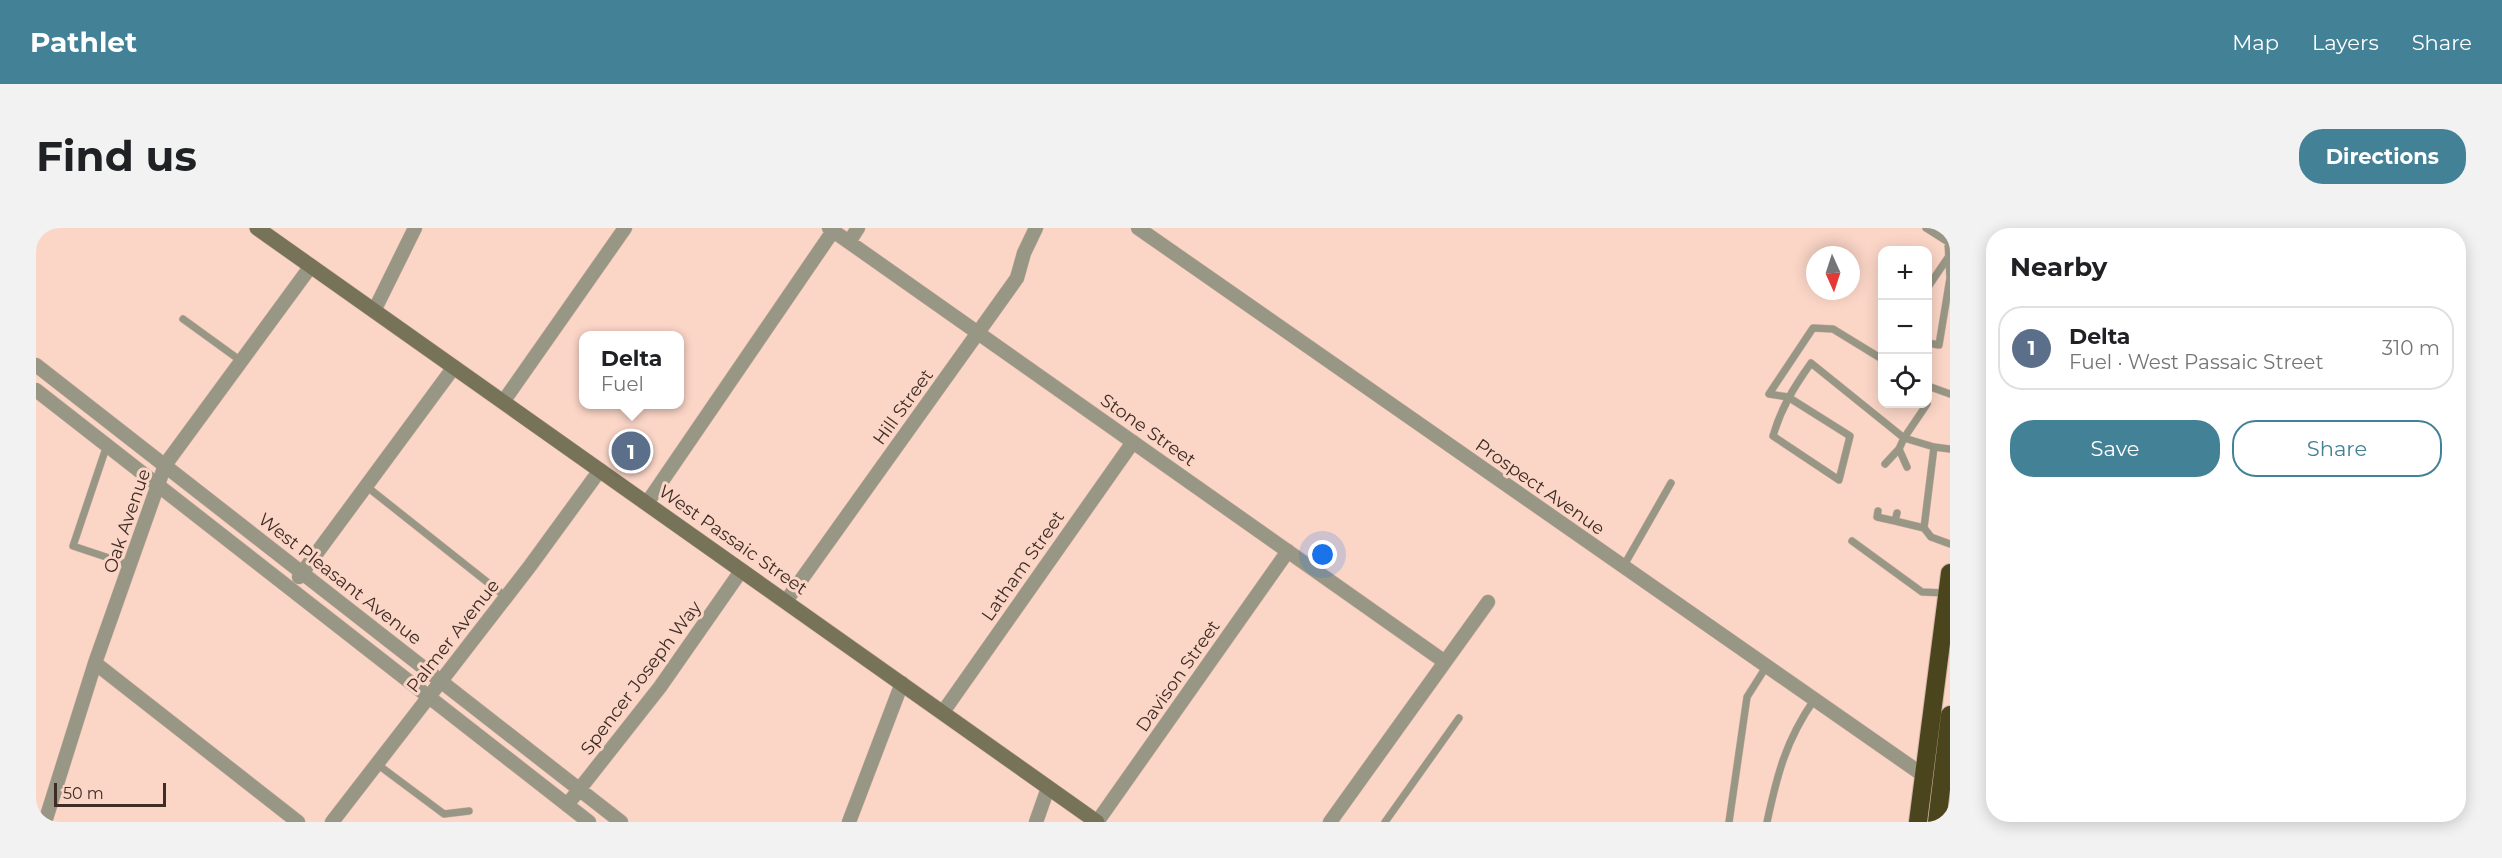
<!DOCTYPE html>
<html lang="en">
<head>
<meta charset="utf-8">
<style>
  :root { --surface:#fff; --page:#f2f2f2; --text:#202124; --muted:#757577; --line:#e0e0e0; --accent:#438296 }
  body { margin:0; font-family:Montserrat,sans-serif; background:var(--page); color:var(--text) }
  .controls { position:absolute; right:18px; top:18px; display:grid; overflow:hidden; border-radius:12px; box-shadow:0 3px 15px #0003 }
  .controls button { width:54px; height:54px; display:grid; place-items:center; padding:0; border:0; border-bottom:2px solid var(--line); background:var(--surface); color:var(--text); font:30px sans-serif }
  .compass { position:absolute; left:1770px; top:18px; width:54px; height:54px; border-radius:50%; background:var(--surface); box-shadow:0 3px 15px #0003; rotate:177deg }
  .scale { position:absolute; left:18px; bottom:15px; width:112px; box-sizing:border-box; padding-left:6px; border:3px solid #3e2c25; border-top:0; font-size:16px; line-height:21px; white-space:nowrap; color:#3e2c25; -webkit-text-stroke:4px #fbd6c7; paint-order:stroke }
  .you { position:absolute; left:1287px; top:327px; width:21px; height:21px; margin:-15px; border:4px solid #fff; border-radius:50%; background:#1a73e8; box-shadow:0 0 0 9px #1a73e833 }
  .badge { display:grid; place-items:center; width:39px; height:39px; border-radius:50%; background:var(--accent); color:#fff; font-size:20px; font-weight:700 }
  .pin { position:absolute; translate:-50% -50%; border:3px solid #fff; box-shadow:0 2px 6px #0006 }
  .popup { position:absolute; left:543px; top:103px; width:105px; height:78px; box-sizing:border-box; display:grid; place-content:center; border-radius:12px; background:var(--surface); filter:drop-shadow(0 2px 4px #0005); font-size:20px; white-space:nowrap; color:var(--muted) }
  .popup b { font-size:22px; color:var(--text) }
  .popup::after { content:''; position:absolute; left:50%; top:100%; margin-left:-12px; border:12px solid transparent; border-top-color:var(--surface) }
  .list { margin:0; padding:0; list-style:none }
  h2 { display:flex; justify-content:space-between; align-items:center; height:78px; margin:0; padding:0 24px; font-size:26px }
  h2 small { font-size:20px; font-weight:400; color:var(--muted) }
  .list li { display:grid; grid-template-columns:39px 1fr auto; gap:18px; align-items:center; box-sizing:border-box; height:84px; margin:0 12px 12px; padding:0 12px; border:2px solid var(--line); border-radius:24px }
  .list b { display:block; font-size:22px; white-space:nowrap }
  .list p { margin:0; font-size:20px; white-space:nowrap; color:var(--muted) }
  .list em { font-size:20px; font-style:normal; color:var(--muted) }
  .actions { display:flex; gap:12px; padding:18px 24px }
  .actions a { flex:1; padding:14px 0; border:2px solid var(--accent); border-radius:24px; text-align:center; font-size:21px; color:var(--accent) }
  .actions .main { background:var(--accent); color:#fff }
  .icon { flex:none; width:33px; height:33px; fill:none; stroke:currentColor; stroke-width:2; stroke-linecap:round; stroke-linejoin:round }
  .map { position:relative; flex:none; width:1914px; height:594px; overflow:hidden; border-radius:24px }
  header { display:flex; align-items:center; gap:36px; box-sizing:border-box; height:84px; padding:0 30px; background:var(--accent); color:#fff }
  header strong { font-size:28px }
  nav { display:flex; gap:33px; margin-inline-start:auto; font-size:21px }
  .intro { display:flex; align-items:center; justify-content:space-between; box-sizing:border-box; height:144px; padding:0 36px }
  h1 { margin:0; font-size:42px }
  .button { padding:15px 27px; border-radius:24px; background:var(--accent); color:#fff; font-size:21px; font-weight:700 }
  main { display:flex; gap:36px; padding:0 36px }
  aside { flex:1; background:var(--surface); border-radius:24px; box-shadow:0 3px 15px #0003 }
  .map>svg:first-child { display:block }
</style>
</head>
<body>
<header>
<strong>Pathlet</strong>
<nav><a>Map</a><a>Layers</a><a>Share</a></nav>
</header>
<div class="intro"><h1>Find us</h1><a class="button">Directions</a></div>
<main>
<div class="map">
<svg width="1914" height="594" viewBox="0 0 1914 594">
  <rect width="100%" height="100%" fill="#fbd6c7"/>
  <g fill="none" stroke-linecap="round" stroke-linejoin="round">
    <defs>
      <path id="lane" d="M1890 0 1912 14 1914 50 1903 117 1892 115
        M1892 59 1913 28
        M147 91 205 133
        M1846 131 1797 101 1777 100 1733 166 1752 169 1814 208 1803 252 1737 208C1745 180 1758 159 1775 135L1868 210 1891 176
        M1892 158 1914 166
        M71 217 37 318 94 337
        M1914 221 1898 219 1888 300 1895 309 1914 316
        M1849 236 1863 221
        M1871 239 1863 221 1868 210 1898 219
        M330 258 470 369
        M1842 283 1841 289 1859 293
        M1861 285 1859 293 1888 300
        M1816 313 1886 364 1909 365
        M1587 339 1635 255
        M341 536 408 586 433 583
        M1349 594 1423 490
        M1693 594 1711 469 1730 439
        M1731 594C1741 547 1750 512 1778 472"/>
      <path id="street" d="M793 0 1409 434
        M1102 0 1887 547
        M813 14 822 0
        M338 83 379 0
        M0 137 585 594
        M0 162 553 594
        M467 174 589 0
        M611 275 797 3
        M263 349 418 139
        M750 373 981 50 988 25 1000 0
        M59 435 262 594
        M907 484 1097 214
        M531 577 624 459 705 343
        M9 594 59 435 129 237 275 38
        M296 594 494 338 564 242
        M813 594 866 455
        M1000 594 1012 560
        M1061 594 1252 323
        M1294 594 1452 374"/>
      <path id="secondary" d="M221 0 1061 594"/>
      <path id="highway" d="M1882 594 1914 345
        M1901 594 1914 487"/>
    </defs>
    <use href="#lane" stroke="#d5b4a7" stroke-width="8"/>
    <use href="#street" stroke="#d5b4a7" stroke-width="15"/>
    <use href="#secondary" stroke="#d5b4a7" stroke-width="16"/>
    <use href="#highway" stroke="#d5b4a7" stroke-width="20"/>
    <use href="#lane" stroke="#989684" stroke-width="7"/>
    <use href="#street" stroke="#989684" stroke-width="14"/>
    <use href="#secondary" stroke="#767358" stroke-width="15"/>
    <use href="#highway" stroke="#4a451d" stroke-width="18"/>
  </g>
  <g text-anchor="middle" stroke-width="6" stroke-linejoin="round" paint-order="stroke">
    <g font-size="18" fill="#3e2c25" stroke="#fbd6c7">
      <text transform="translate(867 179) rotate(-54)" y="6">Hill Street</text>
      <text transform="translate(1112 202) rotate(35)" y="6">Stone Street</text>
      <text transform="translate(1504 259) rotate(35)" y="6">Prospect Avenue</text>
      <text transform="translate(91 293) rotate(-71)" y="6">Oak Avenue</text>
      <text transform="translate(697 312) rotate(35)" y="6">West Passaic Street</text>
      <text transform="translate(987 338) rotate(-55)" y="6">Latham Street</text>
      <text transform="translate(304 351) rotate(38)" y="6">West Pleasant Avenue</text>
      <text transform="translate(417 408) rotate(-52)" y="6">Palmer Avenue</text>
      <text transform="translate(1142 448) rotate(-55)" y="6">Davison Street</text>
      <text transform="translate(605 450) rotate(-53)" y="6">Spencer Joseph Way</text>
    </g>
  </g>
</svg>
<div class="controls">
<button>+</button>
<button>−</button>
<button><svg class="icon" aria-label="locate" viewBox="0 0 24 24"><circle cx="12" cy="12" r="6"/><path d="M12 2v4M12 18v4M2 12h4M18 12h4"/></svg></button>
</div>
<svg class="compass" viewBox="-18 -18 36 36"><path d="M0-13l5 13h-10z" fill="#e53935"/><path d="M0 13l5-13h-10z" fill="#757577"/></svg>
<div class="scale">50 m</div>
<div class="you"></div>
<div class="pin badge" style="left:595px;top:223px;background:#5c6f8a">1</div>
<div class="popup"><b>Delta</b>Fuel</div>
</div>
<aside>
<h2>Nearby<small></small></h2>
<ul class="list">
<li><span class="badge" style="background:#5c6f8a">1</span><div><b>Delta</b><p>Fuel · West Passaic Street</p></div><em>310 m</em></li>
</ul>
<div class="actions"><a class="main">Save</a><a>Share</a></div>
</aside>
</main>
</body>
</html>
